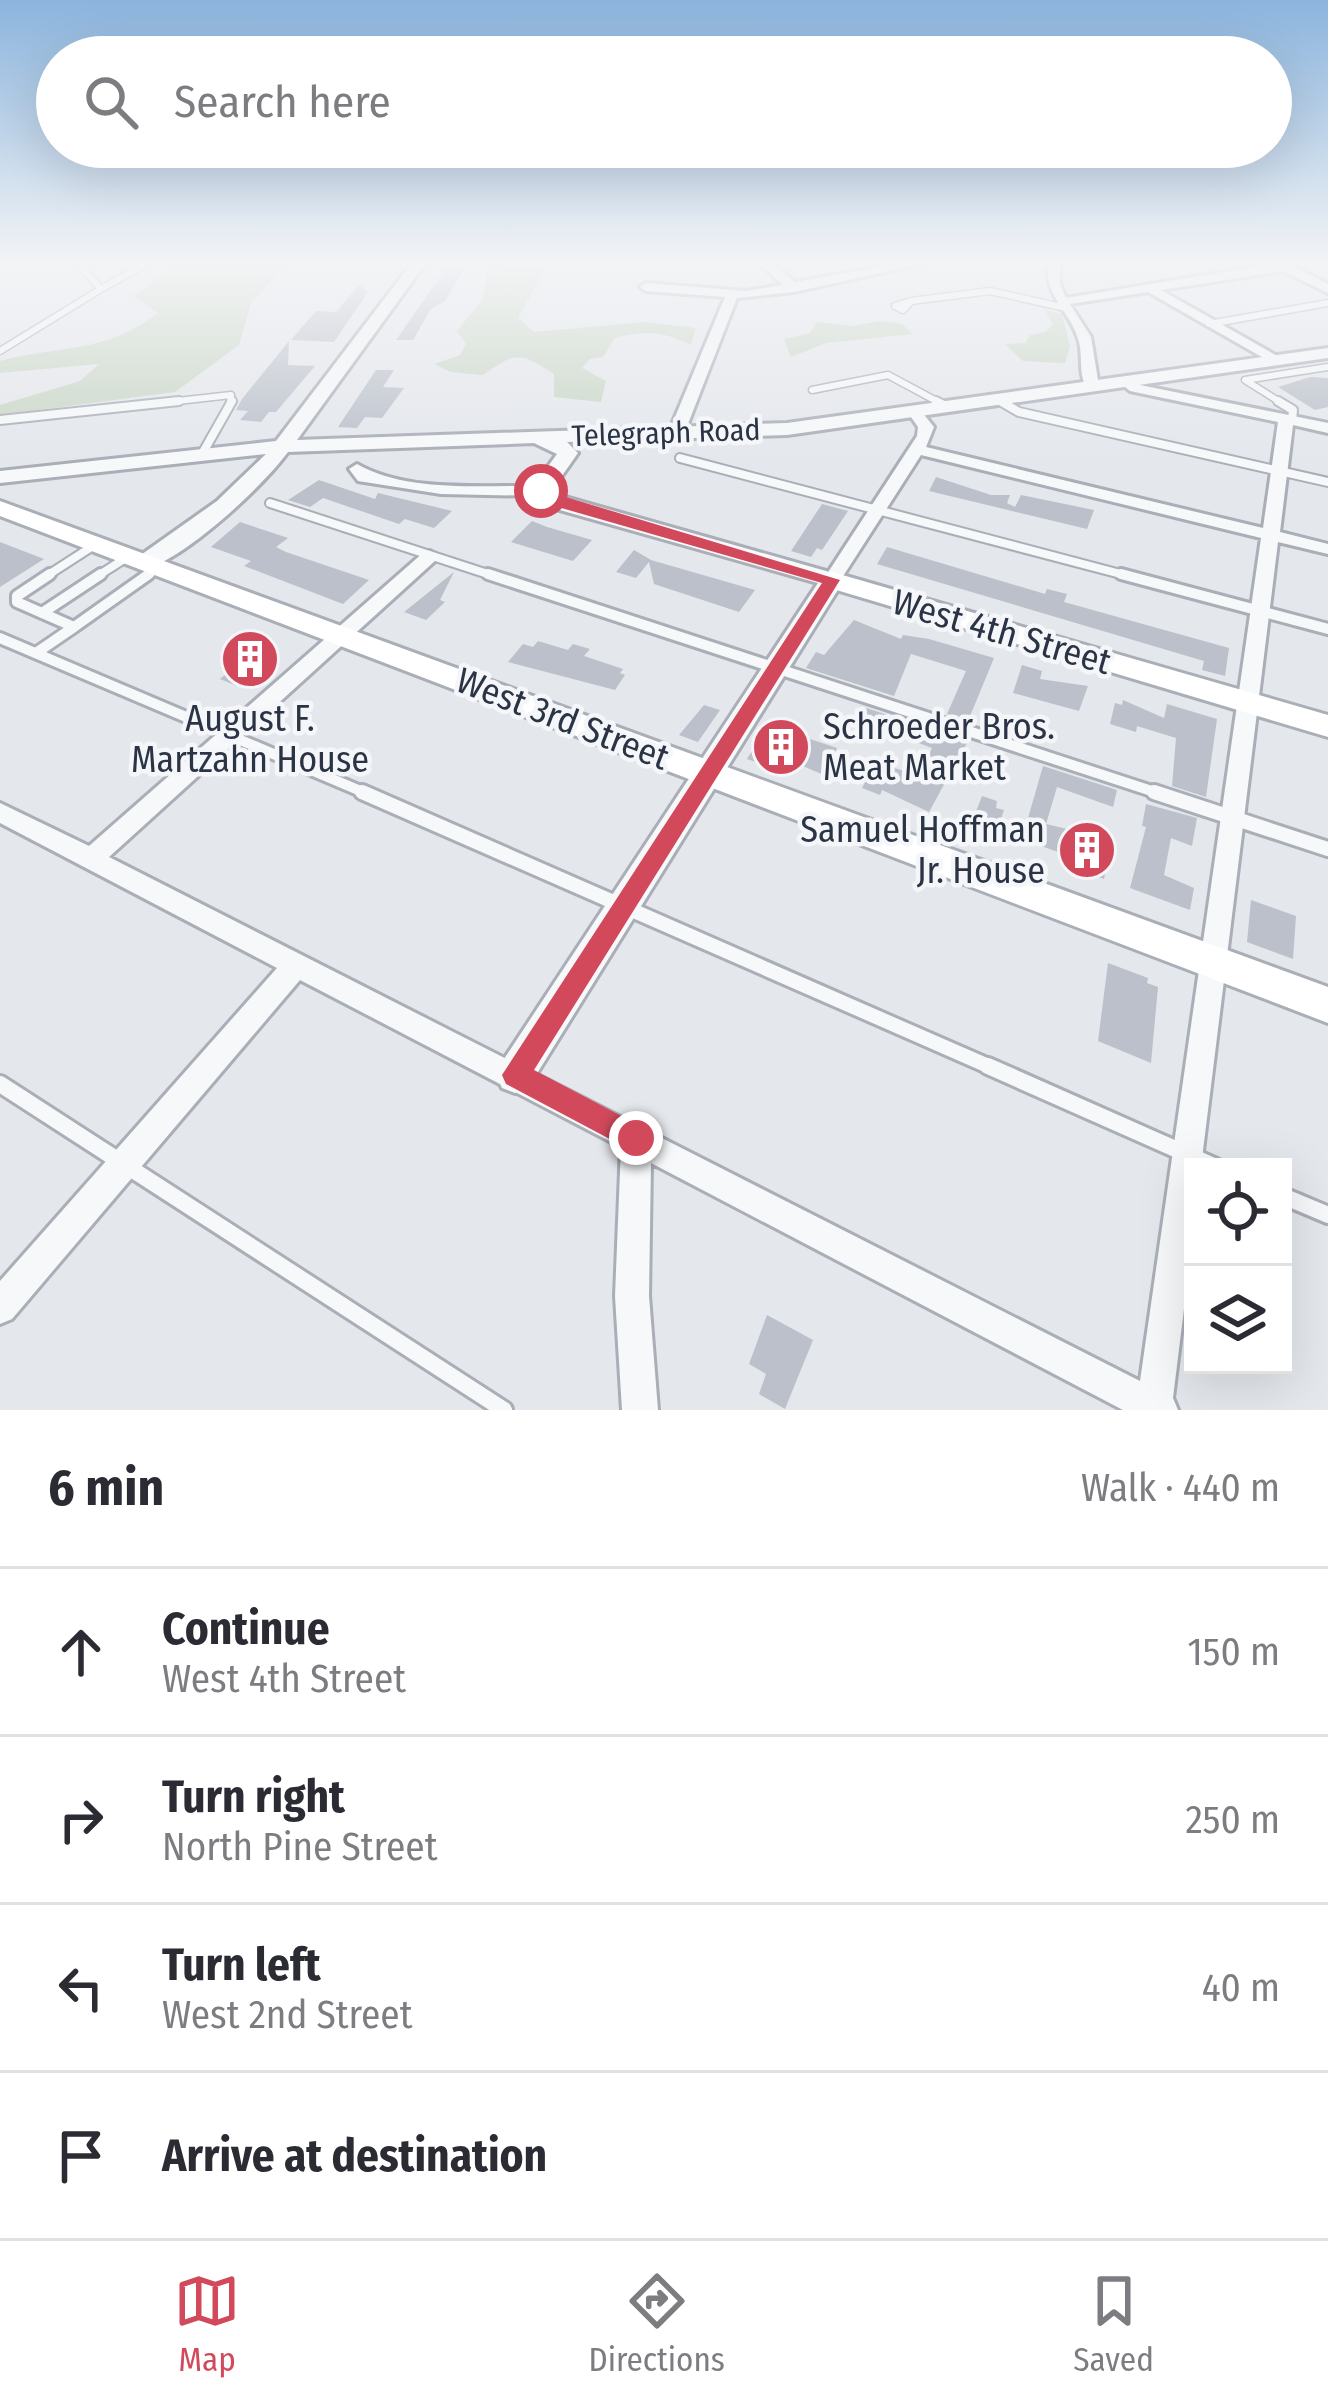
<!DOCTYPE html>
<html lang="en">
<head>
<meta charset="utf-8">
<style>
  :root { --surface:#fff; --page:#f7f7f7; --text:#2b2b33; --muted:#7c7c81; --line:#e1e1e2; --accent:#d1495b }
  body { margin:0; font-family:"Fira Sans Condensed",sans-serif; background:var(--page); color:var(--text) }
  .controls { position:absolute; right:36px; bottom:36px; display:grid; overflow:hidden; border-radius:0px; box-shadow:0 12px 48px #0002 }
  .controls button { width:108px; height:108px; display:grid; place-items:center; padding:0; border:0; border-bottom:3px solid var(--line); background:var(--surface); color:var(--text); font:60px sans-serif }
  .stop { position:absolute; width:36px; height:36px; margin:-27px; border:9px solid #d1495b; border-radius:50%; background:#fff }
  .stop.end { background:#d1495b; border-color:#fff; box-shadow:0 3px 12px #0008 }
  .list { margin:0; padding:0; list-style:none }
  h2 { display:flex; justify-content:space-between; align-items:center; height:156px; margin:0; padding:0 48px; font-size:51px }
  h2 small { font-size:39px; font-weight:400; color:var(--muted) }
  .list li { display:grid; grid-template-columns:78px 1fr auto; gap:36px; align-items:center; box-sizing:border-box; height:168px; padding:0 48px; border-top:3px solid var(--line) }
  .list b { display:block; font-size:45px; white-space:nowrap }
  .list p { margin:0; font-size:39px; white-space:nowrap; color:var(--muted) }
  .list em { font-size:39px; font-style:normal; color:var(--muted) }
  .icon { flex:none; width:66px; height:66px; fill:none; stroke:currentColor; stroke-width:2; stroke-linecap:round; stroke-linejoin:round }
  .map { position:relative; flex:none; width:1328px; height:1410px; overflow:hidden }
  .search { position:absolute; background:var(--surface); box-shadow:0 12px 48px #0002; left:36px; right:36px; top:36px; height:132px; display:flex; align-items:center; gap:30px; box-sizing:border-box; padding:0 42px; border-radius:66px; color:var(--muted); font-size:45px }
  .sheet { height:828px; background:var(--surface) }
  nav { display:flex; justify-content:space-around; align-items:center; box-sizing:border-box; height:168px; border-top:3px solid var(--line); background:var(--surface); font-size:33px; color:var(--muted) }
  nav a { display:grid; justify-items:center; gap:6px }
  nav .on { color:var(--accent) }
  .map>svg:first-child { display:block }
</style>
</head>
<body>
<div class="map">
<svg width="1328" height="1410" viewBox="0 0 1328 1410">
  <rect width="100%" height="100%" fill="#e4e7ec"/>
  <path fill="#c9d6c5" d="M167 264H287L251 303 239 345 175 392 0 415V405L80 381 99 364 0 373V361C61 345 105 354 158 313L133 296 167 272Z
    M488 264 546 268 518 318 534 332 645 322 696 328 691 345C663 331 645 330 615 338L603 357 590 359 582 368 606 381 601 402 554 397V374C519 352 517 351 483 375L451 372 434 364 460 355 466 344 457 331 483 299Z
    M1045 310 1062 314 1070 346 1065 363 1023 361 1005 344 1026 343 1030 335 1045 332 1053 324Z
    M881 321 902 324 912 334 826 343 791 357 784 339 810 333 817 322 851 326Z"/>
  <path fill="#bbc0ca" d="M446 268 464 269 445 301 431 309 413 340H396Z
    M359 285 368 292 334 342 291 340 316 311 336 312Z
    M289 341 288 365 315 366 276 412H269L261 422 240 420 248 411 236 410 242 399Z
    M376 370H394L383 387 404 388 382 418 365 417 357 428 338 427Z
    M1310 377 1328 378V407L1315 410 1278 387Z
    M936 477 991 495H1010L1007 503 1015 507 1021 495 1094 510 1087 529 929 491Z
    M319 480 375 499 378 493 452 511 434 528 405 519 399 524 323 498 310 507 288 500Z
    M822 504 848 511 822 550 817 548 811 557 791 551Z
    M532 521 547 527 592 540 573 561 511 542Z
    M240 522 288 538 276 547 286 552 369 580 343 604 244 566 251 561 211 547Z
    M0 542 44 559 0 587Z
    M887 547 1045 594 1047 589 1067 594 1064 602 1229 648 1225 676 1202 670 1204 661 877 564Z
    M634 550 651 560 755 590 739 612 654 584 649 562 636 578 616 572Z
    M454 572 440 600 445 602 426 620 404 612Z
    M854 620 901 639 903 635 929 639 994 658 968 721 947 714 966 671 911 654 894 696 806 668 816 652 824 655Z
    M538 641 568 650 573 644 590 649 584 656 623 669 620 673 625 675 615 690 508 662 523 644 533 647Z
    M248 644 275 655 237 686 220 679 233 668 226 662Z
    M1022 665 1042 671 1040 679 1088 686 1079 711 1013 693Z
    M1123 700 1164 718 1167 704 1217 719 1206 797 1172 786 1176 738 1137 726 1136 732 1110 724 1115 703 1122 705Z
    M704 705 720 710 698 742 679 735Z
    M863 707 968 741 929 812 882 790 880 795 862 788 875 762 920 776 932 748 857 720Z
    M768 725 837 748 834 754 843 757 833 779 775 754 768 766 747 759Z
    M1043 766 1117 790 1113 807 1057 787 1046 824 1105 838 1100 861 1107 864 1104 879 1067 866 1069 856 1022 839Z
    M982 796 997 801 996 808 1004 810 995 837 970 827Z
    M1146 804 1197 818 1192 846 1171 838 1164 875 1194 888 1190 910 1130 888 1146 827 1142 826Z
    M1251 900 1296 916 1293 959 1247 942Z
    M1108 963 1148 978 1147 983 1158 987 1151 1063 1098 1041Z
    M767 1315 813 1340 785 1409 759 1394 766 1374 749 1364Z"/>
  <g fill="none" stroke-linecap="round" stroke-linejoin="round">
    <defs>
      <path id="service-far4" d="M79 264 101 289 146 264
        M911 301 990 291 1066 308
        M911 301 903 310 895 306Z
        M1209 324 1328 303
        M0 351 101 289
        M812 390 888 375 942 404
        M999 400 1005 404
        M151 404 231 395 230 404
        M1283 404 1245 380 1328 367"/>
      <path id="service-far3" d="M936 401 948 407
        M1000 401 1019 412 1328 482
        M1278 401 1293 410 1292 420
        M0 420 179 401
        M202 454 232 401
        M680 458 1132 577
        M270 503 497 577
        M45 577 96 544
        M96 577 129 556
        M145 577 158 568"/>
      <path id="service-far2" d="M488 574 1164 795
        M1121 574 1328 629
        M42 613 101 574
        M74 627 149 574
        M0 638 370 795
        M36 653 74 627 17 602V596L50 574"/>
      <path id="service-far1" d="M362 792 995 1069
        M1154 792 1328 849"/>
      <path id="service" d="M988 1066 1216 1167
        M0 1084 504 1410
        M1283 1196 1328 1215"/>
      <path id="minor" d="M760 264H773L795 282 898 264H921L794 292 737 298 684 434 671 437 668 434 725 297 646 291 640 287 646 283 746 291 783 285Z
        M1048 264H1060V284L1066 298 1272 264 1290 265 1328 284V293L1283 271 1161 290 1279 357 1281 360 1274 364 1148 292 1070 304 1091 337 1099 386 1092 390 1087 389C1078 373 1083 359 1079 342 1072 313 1044 297 1048 264Z
        M1126 378 1140 385 1328 423V433L1293 425 1280 532 1328 544V554L1278 542 1201 1167H1193V1236L1173 1398 1178 1410H1123L651 1163 649 1296 658 1410H622L615 1296 621 1147 300 980 12 1319 0 1324V1281L277 968 0 823V803L89 846 424 552 430 551 439 556 436 560 109 857 1140 1381 1261 538 921 455 838 584 832 586 823 580 917 436 918 427 909 414 916 410 921 411 934 427 926 447 1263 528 1278 422 1130 391 1119 382Z
        M357 464C407 493 483 485 541 486L549 491 541 496 441 494 358 481 349 469Z"/>
      <path id="tertiary" d="M411 264H425L297 440 787 423 1328 348V358L787 435 567 442 578 453 552 490 558 495 840 575 844 580 528 1088 515 1093 502 1088 496 1075 502 1062 818 583 542 505 530 491 557 454 534 443 288 452C262 487 188 556 146 569L134 562 138 557 217 501 266 454 0 483V471L276 441Z"/>
      <path id="secondary" d="M0 501 1328 987V1023L0 516Z
        M832 572 1328 715V737L823 586 819 580 823 574Z"/>
    </defs>
    <use href="#service-far4" stroke="#a9aeb7" stroke-width="9"/>
    <use href="#service-far3" stroke="#a9aeb7" stroke-width="12"/>
    <use href="#service-far2" stroke="#a9aeb7" stroke-width="16"/>
    <use href="#service-far1" stroke="#a9aeb7" stroke-width="20"/>
    <use href="#service" stroke="#a9aeb7" stroke-width="22"/>
    <use href="#minor" stroke="#a9aeb7" stroke-width="6"/>
    <use href="#tertiary" stroke="#a9aeb7" stroke-width="6"/>
    <use href="#secondary" stroke="#a9aeb7" stroke-width="6"/>
    <use href="#service-far4" stroke="#f7f8fa" stroke-width="6"/>
    <use href="#service-far3" stroke="#f7f8fa" stroke-width="8"/>
    <use href="#service-far2" stroke="#f7f8fa" stroke-width="10"/>
    <use href="#service-far1" stroke="#f7f8fa" stroke-width="14"/>
    <use href="#service" stroke="#f7f8fa" stroke-width="16"/>
    <use href="#minor" fill="#f7f8fa" fill-rule="evenodd"/>
    <use href="#tertiary" fill="#f7f8fa" fill-rule="evenodd"/>
    <use href="#secondary" fill="#fff" fill-rule="evenodd"/>
  </g>
  <linearGradient id="sky" x2="0" y2="1"><stop stop-color="#8bb4dd"/><stop offset="0.57" stop-color="#f3f4f6"/><stop offset="1" stop-color="#f3f4f6" stop-opacity="0"/></linearGradient>
  <rect width="1328" height="461" fill="url(#sky)"/>
  <path fill="#d1495b" d="M536 488 840 580 534 1070 646 1129 650 1138 646 1148 636 1153 506 1084 502 1075 822 583 544 503Z"/>
  <defs>
    <symbol id="building-disc" viewBox="-11 -11 22 22"><circle r="9.5" fill="#d1495b" stroke="#f4f6f9"/><path d="M-4-6H4V6H1V3H-1V6H-4ZM-2.5-4.3h1.7v1.8h-1.7ZM.8-4.3h1.7v1.8H.8ZM-2.5-1h1.7V.8h-1.7ZM.8-1h1.7V.8H.8Z" fill="#fff"/></symbol>
  </defs>
  <g fill-rule="evenodd">
    <use href="#building-disc" x="217" y="626" width="66" height="66"/>
    <use href="#building-disc" x="748" y="714" width="66" height="66"/>
    <use href="#building-disc" x="1054" y="817" width="66" height="66"/>
  </g>
  <g text-anchor="middle" stroke-width="9" stroke-linejoin="round" paint-order="stroke">
    <g font-size="30" fill="#2b3445" stroke="#f4f6f9">
      <text transform="translate(666 433) rotate(-2)" y="10">Telegraph Road</text>
    </g>
    <g font-size="36" fill="#2b3445" stroke="#f4f6f9">
      <text transform="translate(1002 631) rotate(16)" y="13">West 4th Street</text>
      <text transform="translate(563 718) rotate(21)" y="13">West 3rd Street</text>
    </g>
    <g font-size="36" fill="#2b3445" stroke="#f4f6f9">
      <text x="250" y="731">August F.<tspan x="250" dy="41">Martzahn House</tspan></text>
      <text x="823" y="739" text-anchor="start">Schroeder Bros.<tspan x="823" dy="41">Meat Market</tspan></text>
      <text x="1045" y="842" text-anchor="end">Samuel Hoffman<tspan x="1045" dy="41">Jr. House</tspan></text>
    </g>
  </g>
</svg>
<div class="controls">
<button><svg class="icon" aria-label="locate" viewBox="0 0 24 24"><circle cx="12" cy="12" r="6"/><path d="M12 2v4M12 18v4M2 12h4M18 12h4"/></svg></button>
<button><svg class="icon" aria-label="layers" viewBox="0 0 24 24"><path d="M12 4l9 5-9 5-9-5zM3 14l9 5 9-5"/></svg></button>
</div>
<div class="stop" style="left:541px;top:491px"></div>
<div class="stop end" style="left:636px;top:1138px"></div>
<div class="search"><svg class="icon" aria-label="search" viewBox="0 0 24 24"><circle cx="10" cy="10" r="6"/><path d="M15 15l6 6"/></svg>Search here</div>
</div>
<section class="sheet">
<h2>6 min<small>Walk · 440 m</small></h2>
<ul class="list">
<li><svg class="icon" aria-label="ahead" viewBox="0 0 24 24"><path d="M12 20V5M6 11l6-6 6 6"/></svg><div><b>Continue</b><p>West 4th Street</p></div><em>150 m</em></li>
<li><svg class="icon" aria-label="right" viewBox="0 0 24 24"><path d="M7 20v-9h11M14 6l5 5-5 5"/></svg><div><b>Turn right</b><p>North Pine Street</p></div><em>250 m</em></li>
<li><svg class="icon" aria-label="left" viewBox="0 0 24 24"><path d="M17 20v-9H6M10 6l-5 5 5 5"/></svg><div><b>Turn left</b><p>West 2nd Street</p></div><em>40 m</em></li>
<li><svg class="icon" aria-label="arrive" viewBox="0 0 24 24"><path d="M6 21V4h12l-3 4 3 4H6"/></svg><div><b>Arrive at destination</b></div></li>
</ul>
</section>
<nav>
<a class="on"><svg class="icon" aria-label="map" viewBox="0 0 24 24"><path d="M3 6l6-2 6 2 6-2v14l-6 2-6-2-6 2zM9 4v14M15 6v14"/></svg>Map</a>
<a><svg class="icon" aria-label="directions" viewBox="0 0 24 24"><path d="M12 3l9 9-9 9-9-9zM9 14v-3h6M13 9l2 2-2 2"/></svg>Directions</a>
<a><svg class="icon" aria-label="saved" viewBox="0 0 24 24"><path d="M7 4h10v16l-5-4-5 4z"/></svg>Saved</a>
</nav>
</body>
</html>
